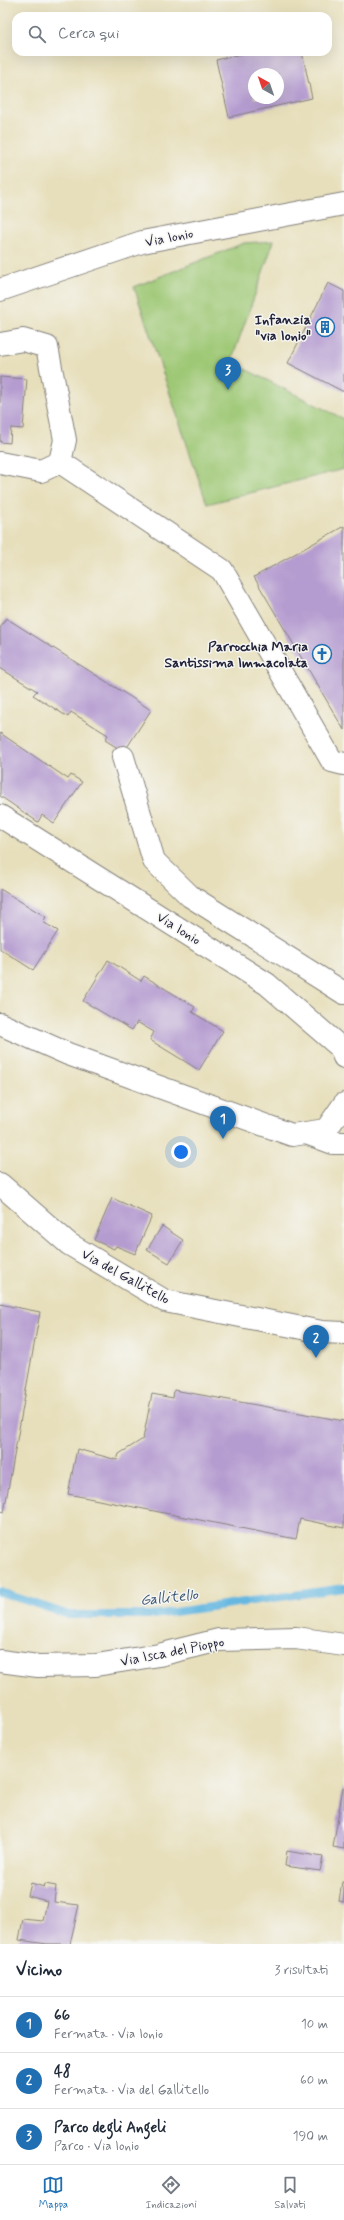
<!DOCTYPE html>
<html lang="it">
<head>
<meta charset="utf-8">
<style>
  :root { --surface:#fff; --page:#f6f6f7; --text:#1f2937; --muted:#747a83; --line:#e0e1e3; --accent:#1f6fb2 }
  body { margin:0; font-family:Mynerve,sans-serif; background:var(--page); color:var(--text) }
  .compass { position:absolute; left:248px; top:68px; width:36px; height:36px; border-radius:50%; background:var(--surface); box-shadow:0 4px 16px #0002; rotate:320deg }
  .you { position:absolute; left:181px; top:1152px; width:14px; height:14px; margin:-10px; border:3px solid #fff; border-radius:50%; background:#1a73e8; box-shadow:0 0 0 6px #1a73e833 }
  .badge { display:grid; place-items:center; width:26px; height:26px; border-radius:50%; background:var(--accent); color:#fff; font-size:13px; font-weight:700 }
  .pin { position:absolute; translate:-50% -33px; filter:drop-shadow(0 1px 2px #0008) }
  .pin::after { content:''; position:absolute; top:21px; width:14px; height:12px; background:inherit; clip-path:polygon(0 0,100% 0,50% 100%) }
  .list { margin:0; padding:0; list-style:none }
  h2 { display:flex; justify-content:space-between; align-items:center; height:52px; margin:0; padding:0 16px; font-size:17px }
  h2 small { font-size:13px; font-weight:400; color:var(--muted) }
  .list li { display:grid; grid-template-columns:26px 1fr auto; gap:12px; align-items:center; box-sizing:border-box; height:56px; padding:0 16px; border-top:1px solid var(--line) }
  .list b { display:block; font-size:15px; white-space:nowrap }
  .list p { margin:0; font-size:13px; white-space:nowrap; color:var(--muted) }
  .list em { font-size:13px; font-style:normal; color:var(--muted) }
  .icon { flex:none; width:22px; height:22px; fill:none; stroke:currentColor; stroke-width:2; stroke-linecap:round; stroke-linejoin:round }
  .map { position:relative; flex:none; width:344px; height:1944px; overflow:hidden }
  .search { position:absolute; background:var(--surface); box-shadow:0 4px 16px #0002; left:12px; right:12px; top:12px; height:44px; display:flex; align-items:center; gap:10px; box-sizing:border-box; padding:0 14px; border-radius:12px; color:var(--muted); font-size:15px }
  .sheet { height:220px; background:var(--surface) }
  nav { display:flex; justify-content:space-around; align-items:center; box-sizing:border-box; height:56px; border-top:1px solid var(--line); background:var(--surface); font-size:11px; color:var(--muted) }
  nav a { display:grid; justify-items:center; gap:2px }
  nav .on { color:var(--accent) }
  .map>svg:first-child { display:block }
</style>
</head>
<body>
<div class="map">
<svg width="344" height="1944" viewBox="0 0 344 1944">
  <rect width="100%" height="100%" fill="#f6f6f2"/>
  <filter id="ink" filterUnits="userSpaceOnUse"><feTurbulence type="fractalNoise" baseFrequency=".025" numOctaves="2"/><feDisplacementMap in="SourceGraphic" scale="8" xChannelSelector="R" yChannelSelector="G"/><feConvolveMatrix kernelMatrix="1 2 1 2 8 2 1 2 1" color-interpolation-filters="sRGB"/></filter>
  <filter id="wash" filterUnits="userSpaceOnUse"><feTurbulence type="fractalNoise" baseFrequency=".012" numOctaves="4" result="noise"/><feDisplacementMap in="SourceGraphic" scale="16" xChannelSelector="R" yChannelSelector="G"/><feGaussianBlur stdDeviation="0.9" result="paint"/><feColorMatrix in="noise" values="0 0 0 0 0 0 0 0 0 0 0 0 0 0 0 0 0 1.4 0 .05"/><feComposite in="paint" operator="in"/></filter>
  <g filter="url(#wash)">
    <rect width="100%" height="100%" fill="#e7dfbb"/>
    <path fill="#9ec874" stroke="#607558" d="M274 241 231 362 344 419V469L207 504 134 287 244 243Z"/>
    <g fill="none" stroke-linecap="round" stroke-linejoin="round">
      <path stroke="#66b8e1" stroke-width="8" d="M0 1592 69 1615H153L344 1588"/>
    </g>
    <g id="blocks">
      <path fill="#b59cd0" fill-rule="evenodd" d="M249 52H302L312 98 229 117 216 60ZM254 74H278V98H254Z
        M328 283 344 291V392L288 363Z
        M0 377 27 379 23 429 11 428 10 443 0 442Z
        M344 526V730L254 577Z
        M6 618 151 710 124 752 105 740 108 735 71 712 68 717 33 695 37 691 0 668V628Z
        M0 733 68 779 71 775 82 782 54 823 42 815 38 822 0 796Z
        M0 889 46 917 43 922 58 931 33 970 0 949Z
        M108 960 141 981 144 976 195 1007 192 1012 223 1031 199 1070 150 1040 154 1032 137 1022 132 1030 83 1001Z
        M112 1198 152 1216 135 1254 116 1246 114 1249 94 1240Z
        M162 1226 183 1240 169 1263 147 1250Z
        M0 1304 40 1312 4 1512 0 1511Z
        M174 1390 344 1421V1528L300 1519 296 1539 68 1494 77 1449 117 1460 119 1454 143 1439 152 1394 173 1398Z
        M343 1787H344V1849L333 1847Z
        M287 1851 323 1857 320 1871 285 1866Z
        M342 1882H344V1902L339 1901Z
        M31 1883 44 1887 45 1884 56 1886 54 1902 79 1905 70 1944H47L19 1940 23 1919 43 1921 47 1901 28 1896Z"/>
    </g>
  </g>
  <g filter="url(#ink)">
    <use href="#blocks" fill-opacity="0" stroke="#84807b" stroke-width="1"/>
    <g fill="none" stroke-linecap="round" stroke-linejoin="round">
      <defs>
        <path id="street" d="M0 290 142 242 344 204
          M0 344 23 340 47 347 65 440 60 462 41 471 0 463
          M60 462 222 570 332 761 344 764
          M123 757 154 861 190 896 344 993
          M0 816 267 984 340 1047 344 1057
          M0 1024 68 1054 292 1135 326 1130 344 1104
          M306 1133 333 1143H344
          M0 1661 38 1666 96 1665 159 1655 219 1640 296 1638 344 1645"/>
        <path id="secondary" d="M0 1184 69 1244 165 1301 322 1332 344 1333"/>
      </defs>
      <use href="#street" stroke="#84807b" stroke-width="24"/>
      <use href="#secondary" stroke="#84807b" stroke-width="24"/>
      <use href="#street" stroke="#fff" stroke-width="22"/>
      <use href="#secondary" stroke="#fff" stroke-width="22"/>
    </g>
  </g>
  <defs>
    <symbol id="building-ring" viewBox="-11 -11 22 22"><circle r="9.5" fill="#f6f6f2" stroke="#1f6fb2" stroke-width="1.5"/><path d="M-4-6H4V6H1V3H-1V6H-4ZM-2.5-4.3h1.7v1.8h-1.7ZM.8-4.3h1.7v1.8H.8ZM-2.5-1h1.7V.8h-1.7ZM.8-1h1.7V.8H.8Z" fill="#1f6fb2"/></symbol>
    <symbol id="church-ring" viewBox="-11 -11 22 22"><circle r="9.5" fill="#f6f6f2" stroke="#1f6fb2" stroke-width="1.5"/><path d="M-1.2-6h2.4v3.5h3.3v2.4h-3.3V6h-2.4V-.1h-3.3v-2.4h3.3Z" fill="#1f6fb2"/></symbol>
  </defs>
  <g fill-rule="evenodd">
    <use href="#building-ring" x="314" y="316" width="22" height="22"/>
    <use href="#church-ring" x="311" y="643" width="22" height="22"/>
  </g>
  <g text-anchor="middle" stroke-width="3" stroke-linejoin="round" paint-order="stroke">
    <g font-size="14" fill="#22223b" stroke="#f6f6f2">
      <text transform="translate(169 237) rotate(-11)" y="5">Via Ionio</text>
      <text transform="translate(179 928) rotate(32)" y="5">Via Ionio</text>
      <text transform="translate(126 1276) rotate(29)" y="5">Via del Gallitello</text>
      <text transform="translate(172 1651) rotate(-11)" y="5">Via Isca del Pioppo</text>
    </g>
    <g font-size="14" font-weight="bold" fill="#22223b" stroke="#f6f6f2" text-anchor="end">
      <text x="311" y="324">Infanzia<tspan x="311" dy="16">"via Ionio"</tspan></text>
      <text x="308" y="651">Parrocchia Maria<tspan x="308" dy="16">Santissima Immacolata</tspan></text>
    </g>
    <g font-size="15" font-style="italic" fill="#3a5675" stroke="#f6f6f2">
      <text transform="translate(169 1597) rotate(-6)" y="5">Gallitello</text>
    </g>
  </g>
</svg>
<svg class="compass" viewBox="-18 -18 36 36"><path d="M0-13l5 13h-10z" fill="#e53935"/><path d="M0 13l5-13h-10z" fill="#747a83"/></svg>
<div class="you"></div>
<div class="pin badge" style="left:223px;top:1139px">1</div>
<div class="pin badge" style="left:316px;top:1358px">2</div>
<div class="pin badge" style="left:228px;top:390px">3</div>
<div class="search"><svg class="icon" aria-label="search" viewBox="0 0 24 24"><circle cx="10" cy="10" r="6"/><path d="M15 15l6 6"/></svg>Cerca qui</div>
</div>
<section class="sheet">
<h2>Vicino<small>3 risultati</small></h2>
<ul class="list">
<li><span class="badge">1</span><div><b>66</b><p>Fermata · Via Ionio</p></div><em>10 m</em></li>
<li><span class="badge">2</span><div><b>48</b><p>Fermata · Via del Gallitello</p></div><em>60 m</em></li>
<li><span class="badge">3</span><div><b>Parco degli Angeli</b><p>Parco · Via Ionio</p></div><em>190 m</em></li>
</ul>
</section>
<nav>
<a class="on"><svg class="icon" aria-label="map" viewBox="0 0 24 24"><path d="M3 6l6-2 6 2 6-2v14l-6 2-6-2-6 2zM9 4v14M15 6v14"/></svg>Mappa</a>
<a><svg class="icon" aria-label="directions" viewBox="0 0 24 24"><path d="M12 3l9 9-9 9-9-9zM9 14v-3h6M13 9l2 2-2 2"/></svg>Indicazioni</a>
<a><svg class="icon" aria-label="saved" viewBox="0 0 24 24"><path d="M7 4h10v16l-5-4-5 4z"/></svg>Salvati</a>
</nav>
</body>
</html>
